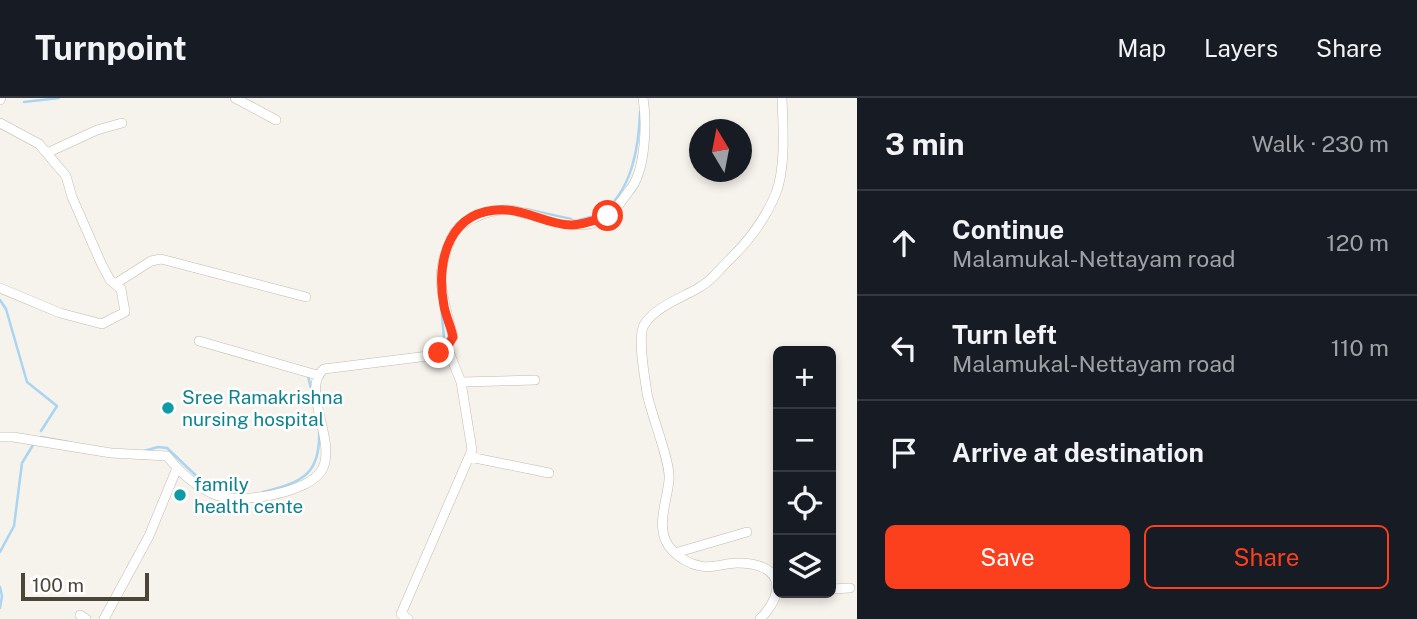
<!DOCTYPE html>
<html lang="en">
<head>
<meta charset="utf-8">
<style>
  :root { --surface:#171b24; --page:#20242c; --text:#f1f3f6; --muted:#9ea1a6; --line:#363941; --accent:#fc3f1d }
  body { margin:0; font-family:"Public Sans",sans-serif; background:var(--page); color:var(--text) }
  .controls { position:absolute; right:21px; bottom:21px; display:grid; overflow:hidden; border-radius:10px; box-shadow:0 4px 10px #0003 }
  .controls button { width:63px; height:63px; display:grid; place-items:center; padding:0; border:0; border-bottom:2px solid var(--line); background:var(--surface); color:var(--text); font:35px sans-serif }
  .compass { position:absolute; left:689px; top:21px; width:63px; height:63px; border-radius:50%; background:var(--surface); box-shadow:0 4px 10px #0003; rotate:350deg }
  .scale { position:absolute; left:21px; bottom:18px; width:128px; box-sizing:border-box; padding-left:7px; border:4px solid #4b4439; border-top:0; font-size:19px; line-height:24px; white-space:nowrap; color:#4b4439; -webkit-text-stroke:5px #fff; paint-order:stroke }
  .stop { position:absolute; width:21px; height:21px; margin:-16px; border:5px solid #fc3f1d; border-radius:50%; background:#fff }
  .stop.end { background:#fc3f1d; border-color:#fff; box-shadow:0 2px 7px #0008 }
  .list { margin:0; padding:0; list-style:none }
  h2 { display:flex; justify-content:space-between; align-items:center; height:91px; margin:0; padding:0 28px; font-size:30px }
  h2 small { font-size:23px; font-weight:400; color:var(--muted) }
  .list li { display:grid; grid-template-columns:46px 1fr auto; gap:21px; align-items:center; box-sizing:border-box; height:105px; padding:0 28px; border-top:2px solid var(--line) }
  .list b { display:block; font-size:26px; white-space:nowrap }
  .list p { margin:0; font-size:23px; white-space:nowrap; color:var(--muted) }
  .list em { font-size:23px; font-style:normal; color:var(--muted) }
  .actions { display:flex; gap:14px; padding:21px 28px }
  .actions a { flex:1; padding:16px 0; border:2px solid var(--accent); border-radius:10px; text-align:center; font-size:24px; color:var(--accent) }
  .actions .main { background:var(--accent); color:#fff }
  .icon { flex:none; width:38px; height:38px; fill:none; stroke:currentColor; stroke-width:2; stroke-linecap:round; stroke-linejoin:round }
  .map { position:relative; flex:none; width:857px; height:521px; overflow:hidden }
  header { display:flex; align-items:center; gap:42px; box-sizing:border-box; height:98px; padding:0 35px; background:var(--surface); border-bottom:2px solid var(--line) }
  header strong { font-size:33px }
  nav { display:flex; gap:38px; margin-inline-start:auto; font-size:24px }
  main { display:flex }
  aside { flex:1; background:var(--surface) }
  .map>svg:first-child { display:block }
</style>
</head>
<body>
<header>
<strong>Turnpoint</strong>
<nav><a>Map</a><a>Layers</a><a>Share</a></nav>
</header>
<main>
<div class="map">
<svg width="857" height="521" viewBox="0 0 857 521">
  <rect width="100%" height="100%" fill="#f6f3ec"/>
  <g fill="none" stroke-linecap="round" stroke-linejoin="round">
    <path stroke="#a9d4f2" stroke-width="2.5" d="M24 4 59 0
      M526 111 571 121
      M579 122C586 120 594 119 600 115 632 96 639 47 640 14
      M0 202 6 211 27 284 57 308 41 333
      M440 248 444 240 441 208
      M308 278 312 295
      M41 339 68 344
      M144 353 158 349 167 350 208 389
      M263 394C302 384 321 377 319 332
      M0 454 14 428 22 365 33 347
      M0 489 2 498 0 510"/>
    <defs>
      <path id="minor" d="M235 0 276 22
        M0 2 1 0
        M0 25 39 46 66 78 72 99 101 165 110 182 121 191 125 214 102 226 60 215 0 190
        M47 55 97 32 122 25
        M115 186 151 163 161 161 306 199
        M199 243 317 277
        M461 284 535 282
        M0 339H13L111 355 167 358C179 373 195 388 213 396 237 407 311 396 323 370 336 341 300 290 324 271L428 258 447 249 453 239C449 220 442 202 441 182 441 167 445 154 451 141 457 129 462 125 474 120 484 115 498 111 510 112 539 116 581 139 608 118 616 112 623 101 629 93 646 74 647 24 643 0
        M470 359 549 375
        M675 455 747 434
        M831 491 850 490
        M80 517 86 521
        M104 521 149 438 177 370
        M408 521 401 516 472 352 461 284 447 249
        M760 521C789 491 780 465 737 465 725 465 712 471 700 468 689 466 681 461 673 453 653 434 667 405 669 382 671 364 651 317 647 295 645 280 637 240 644 227 656 208 682 200 700 189 711 183 719 172 727 164 747 145 766 120 776 95 786 69 783 28 782 0"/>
    </defs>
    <use href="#minor" stroke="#c2bbae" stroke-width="10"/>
    <use href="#minor" stroke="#fff" stroke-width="9"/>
  </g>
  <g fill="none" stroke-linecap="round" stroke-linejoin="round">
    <path stroke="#fc3f1d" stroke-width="9" d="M439 255 447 249 453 239C451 228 446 219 444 208 435 161 450 109 507 112 528 113 549 127 571 127 583 127 596 122 608 118"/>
  </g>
  <g fill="#0f9aa8" stroke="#fff" stroke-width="2.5">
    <circle cx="168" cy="310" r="7"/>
    <circle cx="180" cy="397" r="7"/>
  </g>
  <g text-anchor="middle" stroke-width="5" stroke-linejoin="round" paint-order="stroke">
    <g font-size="19" fill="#0d838f" stroke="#fff" text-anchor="start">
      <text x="182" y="306">Sree Ramakrishna<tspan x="182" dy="22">nursing hospital</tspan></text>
      <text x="194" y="393">family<tspan x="194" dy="22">health cente</tspan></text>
    </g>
  </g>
</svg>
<div class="controls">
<button>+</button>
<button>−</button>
<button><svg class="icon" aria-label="locate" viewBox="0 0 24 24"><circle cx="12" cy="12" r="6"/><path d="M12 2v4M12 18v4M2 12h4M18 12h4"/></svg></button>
<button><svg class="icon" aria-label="layers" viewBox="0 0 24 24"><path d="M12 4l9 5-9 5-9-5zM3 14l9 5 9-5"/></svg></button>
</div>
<svg class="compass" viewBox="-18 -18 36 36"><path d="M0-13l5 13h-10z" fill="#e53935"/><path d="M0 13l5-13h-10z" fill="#9ea1a6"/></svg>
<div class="scale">100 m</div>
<div class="stop" style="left:608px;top:118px"></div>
<div class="stop end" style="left:439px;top:255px"></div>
</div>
<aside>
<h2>3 min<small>Walk · 230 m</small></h2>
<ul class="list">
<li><svg class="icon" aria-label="ahead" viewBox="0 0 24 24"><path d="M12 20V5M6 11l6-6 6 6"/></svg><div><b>Continue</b><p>Malamukal-Nettayam road</p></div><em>120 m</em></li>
<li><svg class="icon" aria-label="left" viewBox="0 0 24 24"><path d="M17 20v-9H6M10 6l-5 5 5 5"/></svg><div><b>Turn left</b><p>Malamukal-Nettayam road</p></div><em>110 m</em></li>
<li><svg class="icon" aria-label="arrive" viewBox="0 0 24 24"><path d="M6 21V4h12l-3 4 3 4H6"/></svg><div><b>Arrive at destination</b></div></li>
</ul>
<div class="actions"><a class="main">Save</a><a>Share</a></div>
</aside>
</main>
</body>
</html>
